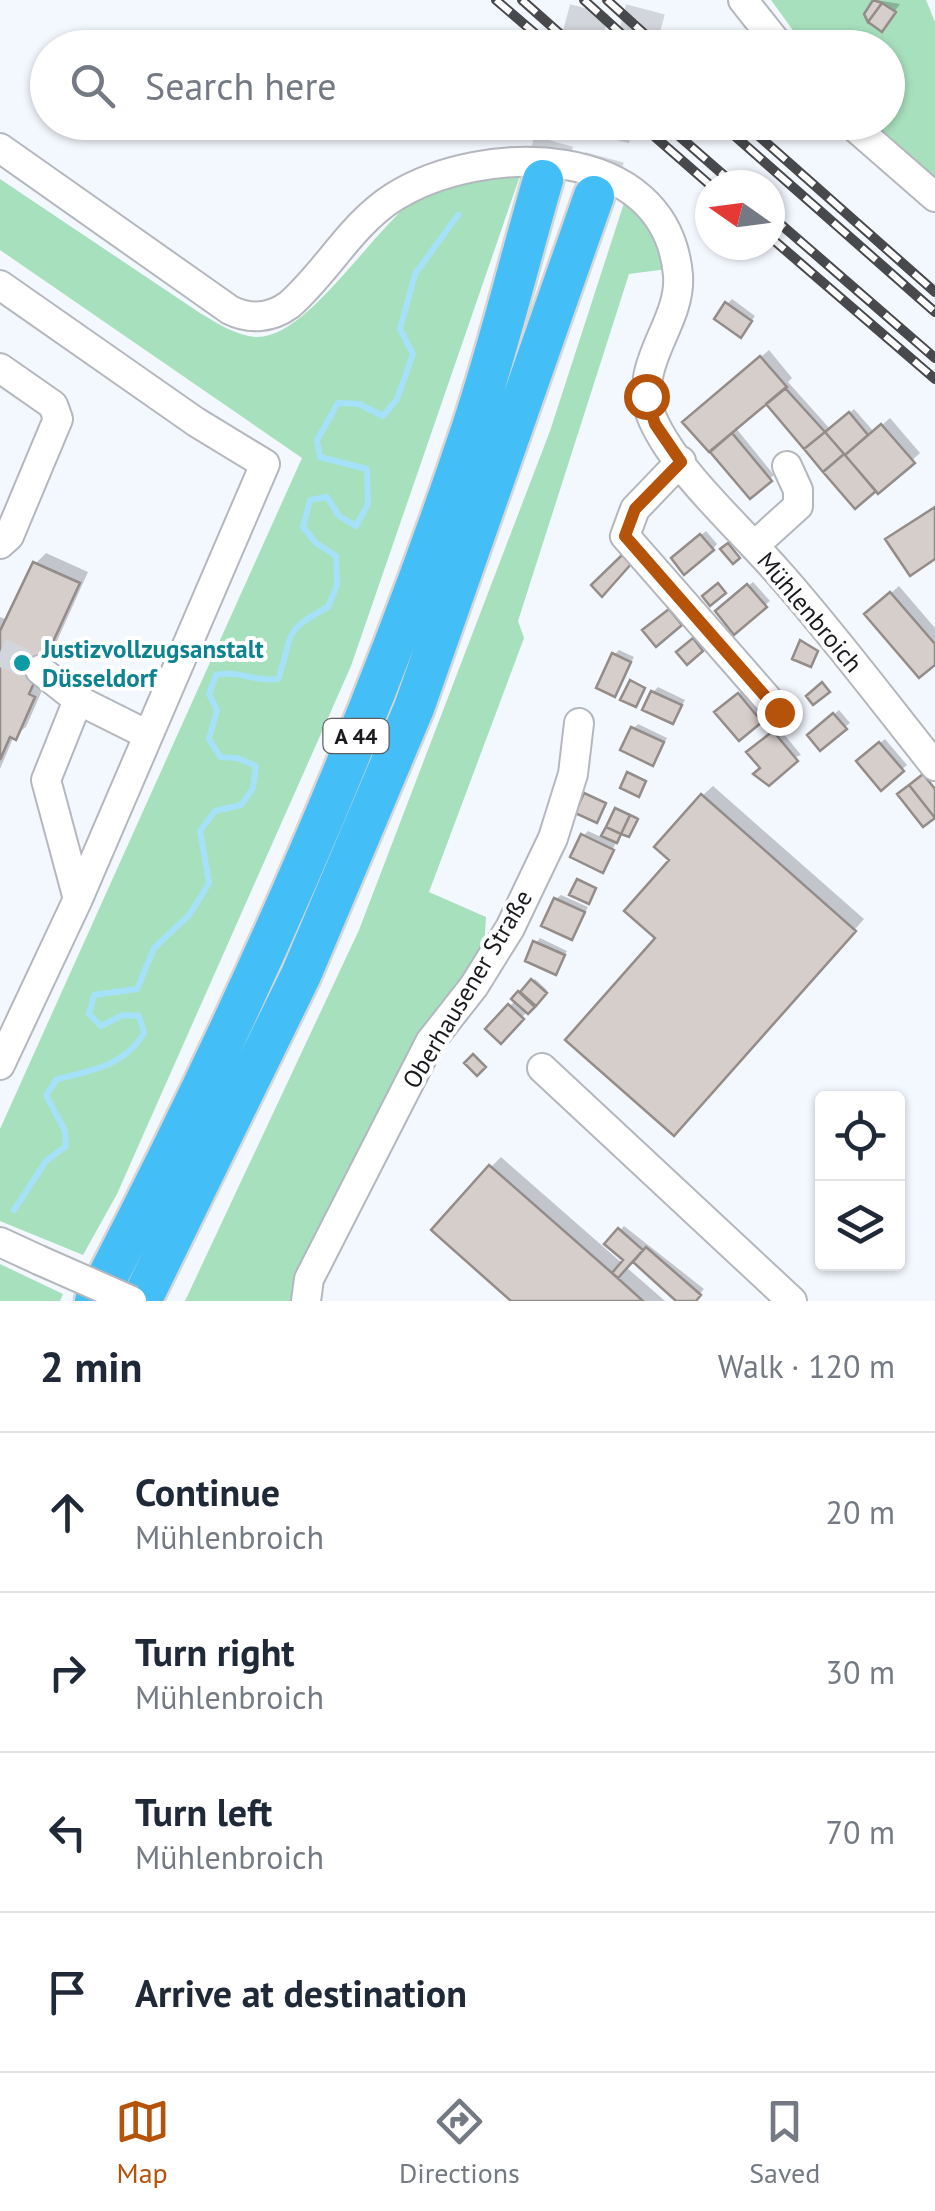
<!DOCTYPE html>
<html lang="en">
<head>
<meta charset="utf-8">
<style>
  :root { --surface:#fff; --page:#f6f6f7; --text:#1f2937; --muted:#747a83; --line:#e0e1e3; --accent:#b45309 }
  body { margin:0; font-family:"PT Sans",sans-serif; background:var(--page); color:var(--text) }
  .controls { position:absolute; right:30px; bottom:30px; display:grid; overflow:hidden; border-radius:10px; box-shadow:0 2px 8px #0004 }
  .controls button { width:90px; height:90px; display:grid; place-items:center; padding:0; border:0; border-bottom:2px solid var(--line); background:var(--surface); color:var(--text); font:50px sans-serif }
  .compass { position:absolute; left:695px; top:170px; width:90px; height:90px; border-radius:50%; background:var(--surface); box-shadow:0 2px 8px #0004; rotate:284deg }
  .stop { position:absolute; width:30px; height:30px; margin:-22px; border:8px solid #b45309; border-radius:50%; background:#fff }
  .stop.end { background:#b45309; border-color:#fff; box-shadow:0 2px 10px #0008 }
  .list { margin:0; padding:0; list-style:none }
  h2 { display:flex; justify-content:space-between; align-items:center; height:130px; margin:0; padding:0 40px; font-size:42px }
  h2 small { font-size:32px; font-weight:400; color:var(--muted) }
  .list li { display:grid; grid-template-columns:65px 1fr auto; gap:30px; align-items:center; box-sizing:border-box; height:160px; padding:0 40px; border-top:2px solid var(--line) }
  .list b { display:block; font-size:38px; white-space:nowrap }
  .list p { margin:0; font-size:32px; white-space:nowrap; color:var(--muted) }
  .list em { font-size:32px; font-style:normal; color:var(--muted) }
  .icon { flex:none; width:55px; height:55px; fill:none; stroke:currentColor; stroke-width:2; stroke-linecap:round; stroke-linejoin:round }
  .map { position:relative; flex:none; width:935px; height:1301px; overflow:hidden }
  .search { position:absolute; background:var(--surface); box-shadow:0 2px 8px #0004; left:30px; right:30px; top:30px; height:110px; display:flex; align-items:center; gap:25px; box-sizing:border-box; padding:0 35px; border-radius:55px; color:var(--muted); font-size:38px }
  .sheet { height:770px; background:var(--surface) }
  nav { display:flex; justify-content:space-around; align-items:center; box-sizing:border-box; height:140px; border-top:2px solid var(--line); background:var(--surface); font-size:28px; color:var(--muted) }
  nav a { display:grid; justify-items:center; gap:5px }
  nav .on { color:var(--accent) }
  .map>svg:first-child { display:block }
</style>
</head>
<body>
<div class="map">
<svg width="935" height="1301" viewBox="0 0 935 1301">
  <rect width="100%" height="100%" fill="#f3f7fe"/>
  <path fill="#a7e0bd" d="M771 0H926L935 22V181L870 123 888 122V48L805 47Z
    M522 170 351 666 117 1194 83 1255 0 1221V1129L302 458 0 250V179L200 313C217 323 236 336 257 337 312 338 384 209 431 189 457 177 494 176 522 170Z
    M624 203 649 226 667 269 629 274 518 621 524 638 429 892 486 917 484 950 303 1263 292 1301H185L359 930 550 431Z
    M0 1264 63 1294 60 1301H0Z"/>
  <path fill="#0003" d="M876 0 900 4 882 28 867 14Z
    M732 299 755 316 745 330 727 304Z
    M769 350 792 378 788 382 831 430 854 409 874 432 890 418 920 453 879 490 775 393 735 427 774 475 750 496 723 443 693 415Z
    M706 531 717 544 713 549 678 554Z
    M46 553 88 572 38 683 44 686 26 727 14 736 0 769V617L10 621 35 564Z
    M753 582 770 601 765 605 722 607Z
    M899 586 935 628V661L875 607Z
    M619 650 634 657 615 694 614 655Z
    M658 687 685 700 673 722 653 692Z
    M743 690 765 716 760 721 722 707Z
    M839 710 850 723 845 727 810 735Z
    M638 724 667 738 653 763 633 729Z
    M779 728 801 755 763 768 754 748Z
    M885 739 907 765 881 787 864 756Z
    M713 786 864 919 684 1123 658 938 702 796Z
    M618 808 638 817 630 833 621 832 603 870 583 836 588 831 603 838Z
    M561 895 588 907 571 937 556 899Z
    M540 938 567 951 555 972 536 943Z
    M535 979 547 990 501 1040 489 1029Z
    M501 1157 623 1264 627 1260 608 1244 624 1226 704 1289 693 1301H680L633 1259 626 1267 665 1301H515L491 1167Z"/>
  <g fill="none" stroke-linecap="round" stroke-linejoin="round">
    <path stroke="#a5e2f9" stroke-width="6" d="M14 1210 46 1161 66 1146 65 1131 46 1095 57 1079C92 1071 125 1065 144 1033L139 1016 123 1015 101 1026 89 1014 94 995 137 989 154 948 190 914 209 883 200 831 215 811 241 805 253 788 256 766 237 758 220 757 209 739 217 710 209 694 216 675C239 670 254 682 278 679 294 635 280 632 328 607L337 585 336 556 316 543 303 527 310 500 327 497 339 516 356 526 368 504 367 469 320 457 317 440 338 403 359 404 383 416 397 399 413 354 400 329 415 274 458 215"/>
  </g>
  <path fill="#d6ceca" stroke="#938c89" stroke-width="2.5" d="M873 0 882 3 868 22 864 14Z
    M882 3 896 12 882 32 868 22Z
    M725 302 752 321 741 338 714 319Z
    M760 356 787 387 709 452 682 422Z
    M785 388 825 432 804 449 766 404Z
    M849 412 868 435 845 455 825 432Z
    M881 424 915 463 878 494 845 455Z
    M825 432 844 454 823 472 804 449Z
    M732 433 772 481 750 499 710 452Z
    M844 454 876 491 855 509 823 472Z
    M935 507V559L910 576 885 539Z
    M700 534 714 550 684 575 671 558Z
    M728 543 740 558 733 564 720 549Z
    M622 555 632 563 602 597 591 585Z
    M33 562 80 583 29 694 35 697 16 740 10 737 0 760V631Z
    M718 583 726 593 710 606 702 596Z
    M747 584 767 607 734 635 715 611Z
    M890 592 935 644V665L919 678 864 614Z
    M669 609 682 625 656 647 642 630Z
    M693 638 703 651 687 665 676 652Z
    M800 640 818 651 811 667 792 659Z
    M612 653 631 662 615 697 596 688Z
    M630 680 645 688 636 707 620 700Z
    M822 682 830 692 813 705 806 696Z
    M651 691 682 705 673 724 642 710Z
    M738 693 762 722 739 741 714 712Z
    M833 713 847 729 820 751 807 735Z
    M631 727 664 742 653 766 620 750Z
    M773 731 798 761 769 786 753 774 760 768 746 752Z
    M879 742 904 771 881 791 856 761Z
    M627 772 646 781 639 797 620 788Z
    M923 774 935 789V818L909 785Z
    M909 785 935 818 923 827 897 794Z
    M584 793 606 803 597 823 575 813Z
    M701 794 856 931 674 1136 565 1040 655 938 624 911 669 860 654 847Z
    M615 808 630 815 621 834 606 827Z
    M630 815 638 819 629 837 621 834Z
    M606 827 621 834 617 843 601 836Z
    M581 834 614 850 603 873 570 857Z
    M577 879 596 888 589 904 569 895Z
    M554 898 585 912 572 940 541 926Z
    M533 941 565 955 556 975 525 961Z
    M531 979 547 993 536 1006 520 992Z
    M518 991 535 1007 528 1014 511 999Z
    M508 1004 524 1019 501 1044 485 1029Z
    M473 1054 486 1067 477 1076 464 1063Z
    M489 1165 612 1273 643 1301H511L431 1230Z
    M618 1228 643 1250 618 1278 612 1273 623 1260 604 1244Z
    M646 1247 701 1295 696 1301H676L633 1262Z"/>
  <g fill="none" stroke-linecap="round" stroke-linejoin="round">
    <path stroke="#d2d6dc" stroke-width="28" stroke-dasharray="28 14" stroke-linecap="butt" d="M0 652 40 670"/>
    <path stroke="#d2d6dc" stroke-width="40" stroke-dasharray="40 20" stroke-linecap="butt" d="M579 48 592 0
      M635 48 648 0
      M543 180 559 122
      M594 196 614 122"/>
    <defs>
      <path id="minor" d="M743 0 781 48
        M849 122 935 197
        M0 148 230 310C250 320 271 318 289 305 327 272 351 224 394 197 482 142 666 140 678 275 682 325 629 366 653 420 677 473 739 527 778 572 833 634 883 701 935 766
        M0 285 196 422 265 464 78 899 0 1065
        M0 368 53 405 58 419 9 536 0 544
        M681 461 635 509 625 536 779 712
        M755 545 798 506V490L787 466
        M40 670 78 700
        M78 899 46 780 78 700 146 734
        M542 1068 792 1301
        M0 1242 39 1260
        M306 1301 309 1279 430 1042 474 986 510 928 553 838 573 774 579 723"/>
      <path id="highway" d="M95 1301C241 1021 372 727 472 427 499 346 519 262 543 180
        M141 1301 301 975 414 708 594 196"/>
    </defs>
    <use href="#minor" stroke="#b4b7be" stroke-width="32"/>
    <use href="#highway" stroke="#d6d6d6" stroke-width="45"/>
    <use href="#minor" stroke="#fff" stroke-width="28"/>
    <use href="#highway" stroke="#43bef7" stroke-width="40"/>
    <defs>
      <path id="rail" d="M496 0 552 48
        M522 0 576 48
        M584 0 637 48
        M607 0 660 48
        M638 122 710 185
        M663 122 735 185
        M719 122 935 312
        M743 122 935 292
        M770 215 935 358
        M770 237 935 379"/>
    </defs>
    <use href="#rail" stroke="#47494d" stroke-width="10"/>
    <use href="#rail" stroke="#fff" stroke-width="6" stroke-dasharray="19" stroke-linecap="butt"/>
    <defs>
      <path id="minor-bridge" d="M39 1260 132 1301"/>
    </defs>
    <use href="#minor-bridge" stroke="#b4b7be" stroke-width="32" stroke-linecap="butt"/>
    <use href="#minor-bridge" stroke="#fff" stroke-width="28"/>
  </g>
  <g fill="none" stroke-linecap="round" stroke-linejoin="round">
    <path stroke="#b45309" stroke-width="12" d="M646 396 655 424 681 462 635 509 625 536 779 712"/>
  </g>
  <circle fill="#0f9aa8" stroke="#fff" stroke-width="4" cx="22" cy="663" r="10"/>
  <g text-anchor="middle" stroke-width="8" stroke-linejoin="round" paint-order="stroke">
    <rect fill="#fff" stroke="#5e5f61" stroke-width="2.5" x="323.5" y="719" width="65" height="34" rx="8"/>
    <g font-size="22" font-weight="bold" fill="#191a1d">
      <text x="356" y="744">A 44</text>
    </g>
    <g font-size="25" fill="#191a1d" stroke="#fff">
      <text transform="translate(810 612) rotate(50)" y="9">Mühlenbroich</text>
      <text transform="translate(467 989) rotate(-59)" y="9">Oberhausener Straße</text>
    </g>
    <g font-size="25" font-weight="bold" fill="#0d838f" stroke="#fff" text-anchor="start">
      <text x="42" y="658">Justizvollzugsanstalt<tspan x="42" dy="29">Düsseldorf</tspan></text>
    </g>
  </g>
</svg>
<div class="controls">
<button><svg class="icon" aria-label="locate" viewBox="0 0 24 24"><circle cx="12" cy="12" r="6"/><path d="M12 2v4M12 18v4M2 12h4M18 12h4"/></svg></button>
<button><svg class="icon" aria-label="layers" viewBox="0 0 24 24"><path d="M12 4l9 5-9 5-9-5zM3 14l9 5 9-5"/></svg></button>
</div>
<svg class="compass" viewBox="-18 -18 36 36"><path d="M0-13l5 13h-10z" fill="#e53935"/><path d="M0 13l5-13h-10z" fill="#747a83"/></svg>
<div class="stop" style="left:646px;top:396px"></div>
<div class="stop end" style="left:779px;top:712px"></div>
<div class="search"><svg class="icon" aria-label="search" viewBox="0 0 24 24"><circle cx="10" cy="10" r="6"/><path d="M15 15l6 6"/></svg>Search here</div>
</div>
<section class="sheet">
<h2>2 min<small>Walk · 120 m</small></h2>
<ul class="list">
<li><svg class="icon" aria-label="ahead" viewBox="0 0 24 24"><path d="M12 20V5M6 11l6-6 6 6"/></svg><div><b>Continue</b><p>Mühlenbroich</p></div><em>20 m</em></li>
<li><svg class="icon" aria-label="right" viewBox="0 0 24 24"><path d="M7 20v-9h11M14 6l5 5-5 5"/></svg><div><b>Turn right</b><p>Mühlenbroich</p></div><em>30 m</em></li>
<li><svg class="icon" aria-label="left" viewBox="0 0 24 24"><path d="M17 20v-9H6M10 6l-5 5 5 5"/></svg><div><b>Turn left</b><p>Mühlenbroich</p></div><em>70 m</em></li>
<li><svg class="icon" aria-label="arrive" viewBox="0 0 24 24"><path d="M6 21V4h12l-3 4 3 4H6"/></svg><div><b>Arrive at destination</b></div></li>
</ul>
</section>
<nav>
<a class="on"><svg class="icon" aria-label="map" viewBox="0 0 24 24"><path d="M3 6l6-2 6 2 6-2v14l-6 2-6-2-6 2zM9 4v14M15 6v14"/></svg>Map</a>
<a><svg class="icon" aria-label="directions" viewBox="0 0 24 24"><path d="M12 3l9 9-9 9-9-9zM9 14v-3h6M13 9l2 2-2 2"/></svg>Directions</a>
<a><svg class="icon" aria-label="saved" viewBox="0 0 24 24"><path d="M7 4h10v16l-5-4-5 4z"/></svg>Saved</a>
</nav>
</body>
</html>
